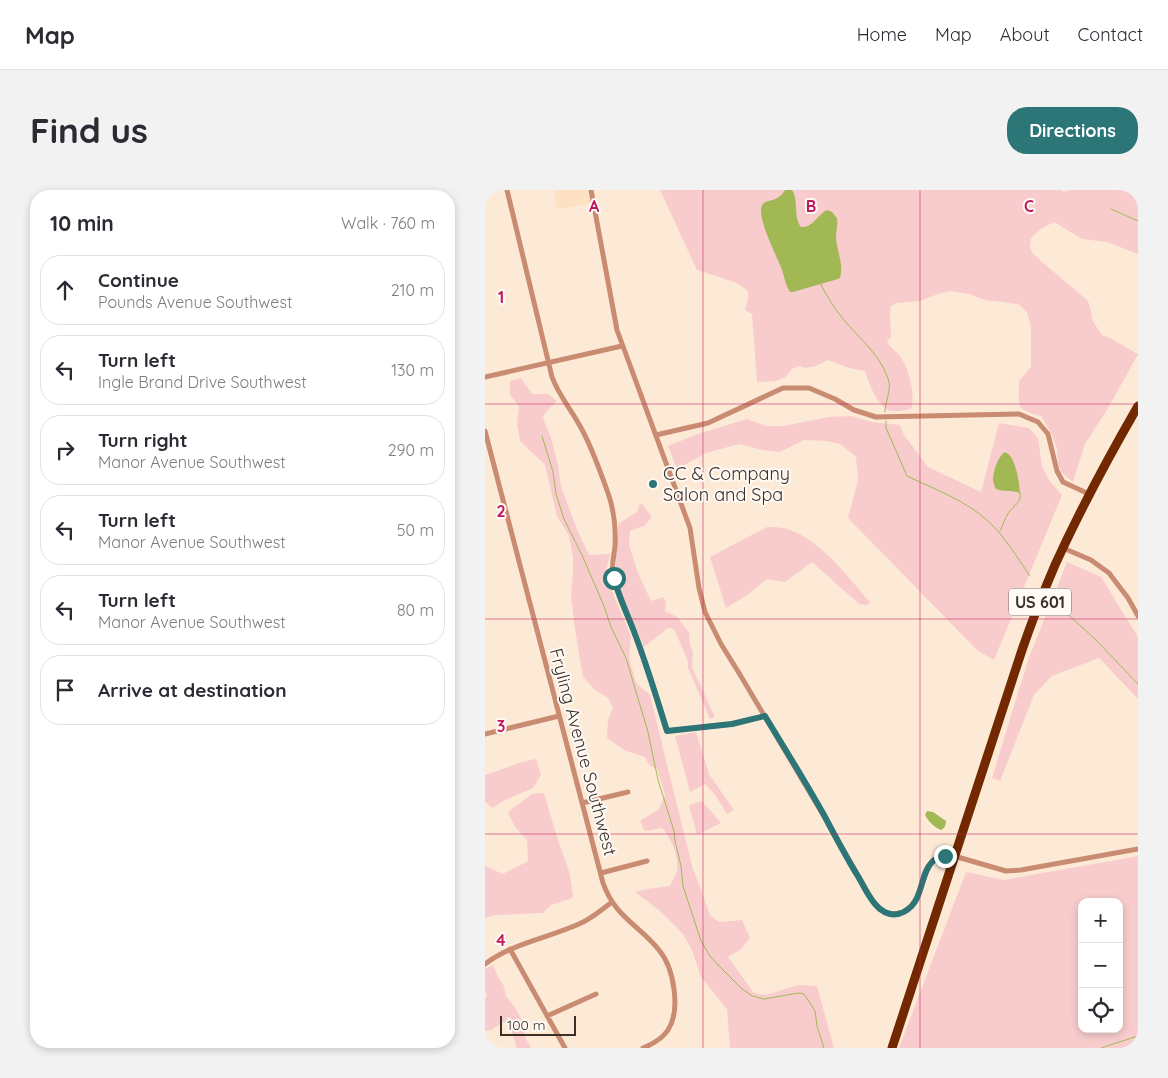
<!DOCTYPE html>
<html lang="en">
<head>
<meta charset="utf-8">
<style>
  :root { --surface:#fff; --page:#f2f2f3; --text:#2b2b33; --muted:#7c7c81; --line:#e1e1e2; --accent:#2c7677 }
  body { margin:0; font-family:Quicksand,sans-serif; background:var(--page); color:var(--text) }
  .controls { position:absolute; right:15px; bottom:15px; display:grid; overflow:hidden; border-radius:10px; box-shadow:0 2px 8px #0003 }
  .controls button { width:45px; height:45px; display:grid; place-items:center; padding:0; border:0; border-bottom:1px solid var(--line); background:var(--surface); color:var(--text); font:25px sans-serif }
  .scale { position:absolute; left:15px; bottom:12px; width:76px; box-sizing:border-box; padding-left:5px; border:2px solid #393027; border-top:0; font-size:14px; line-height:18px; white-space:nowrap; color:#393027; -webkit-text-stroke:4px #fffaf5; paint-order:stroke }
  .stop { position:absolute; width:15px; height:15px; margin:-11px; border:4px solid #2c7677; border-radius:50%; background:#fff }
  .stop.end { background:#2c7677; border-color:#fff; box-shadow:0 1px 5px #0008 }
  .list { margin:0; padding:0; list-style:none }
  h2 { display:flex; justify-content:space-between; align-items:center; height:65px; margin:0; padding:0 20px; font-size:21px }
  h2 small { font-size:16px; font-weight:400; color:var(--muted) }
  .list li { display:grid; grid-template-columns:32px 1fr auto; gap:15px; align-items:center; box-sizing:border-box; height:70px; margin:0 10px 10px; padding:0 10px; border:1px solid var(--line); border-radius:20px }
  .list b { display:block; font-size:19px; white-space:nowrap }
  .list p { margin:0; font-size:16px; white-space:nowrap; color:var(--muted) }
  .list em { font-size:16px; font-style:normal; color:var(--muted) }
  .icon { flex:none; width:28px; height:28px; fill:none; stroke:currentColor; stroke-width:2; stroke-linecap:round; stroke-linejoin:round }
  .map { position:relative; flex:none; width:653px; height:858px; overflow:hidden; border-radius:20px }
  header { display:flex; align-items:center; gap:30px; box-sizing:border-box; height:70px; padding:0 25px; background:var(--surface); border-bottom:1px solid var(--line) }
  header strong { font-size:24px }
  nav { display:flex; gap:28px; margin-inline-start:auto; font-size:18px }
  .intro { display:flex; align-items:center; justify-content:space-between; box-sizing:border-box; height:120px; padding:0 30px }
  h1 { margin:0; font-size:35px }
  .button { padding:12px 22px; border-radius:20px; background:var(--accent); color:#fff; font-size:18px; font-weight:700 }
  main { display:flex; gap:30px; padding:0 30px }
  aside { flex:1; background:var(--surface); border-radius:20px; box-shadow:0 2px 8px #0003 }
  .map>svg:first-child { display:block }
</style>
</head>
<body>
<header>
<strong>Map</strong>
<nav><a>Home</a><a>Map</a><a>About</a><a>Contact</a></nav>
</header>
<div class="intro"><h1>Find us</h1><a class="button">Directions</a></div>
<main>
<aside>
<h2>10 min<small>Walk · 760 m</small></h2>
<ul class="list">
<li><svg class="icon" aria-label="ahead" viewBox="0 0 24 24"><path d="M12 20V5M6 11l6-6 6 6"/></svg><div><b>Continue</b><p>Pounds Avenue Southwest</p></div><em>210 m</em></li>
<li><svg class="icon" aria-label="left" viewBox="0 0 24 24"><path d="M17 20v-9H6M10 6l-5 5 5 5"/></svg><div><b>Turn left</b><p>Ingle Brand Drive Southwest</p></div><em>130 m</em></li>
<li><svg class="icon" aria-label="right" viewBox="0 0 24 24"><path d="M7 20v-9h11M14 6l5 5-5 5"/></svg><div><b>Turn right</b><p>Manor Avenue Southwest</p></div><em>290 m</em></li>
<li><svg class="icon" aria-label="left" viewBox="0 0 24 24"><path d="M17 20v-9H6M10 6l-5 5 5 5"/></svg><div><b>Turn left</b><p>Manor Avenue Southwest</p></div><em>50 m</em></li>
<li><svg class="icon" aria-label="left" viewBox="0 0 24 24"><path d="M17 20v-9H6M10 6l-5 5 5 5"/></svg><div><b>Turn left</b><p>Manor Avenue Southwest</p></div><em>80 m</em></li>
<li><svg class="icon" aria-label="arrive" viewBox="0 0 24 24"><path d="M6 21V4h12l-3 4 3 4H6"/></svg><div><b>Arrive at destination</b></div></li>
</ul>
</aside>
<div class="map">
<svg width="653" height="858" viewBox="0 0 653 858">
  <rect width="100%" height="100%" fill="#fdead6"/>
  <path fill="#fde1c2" d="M69 0H109L111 13 72 19Z"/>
  <path fill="#f8cccc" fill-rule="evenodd" d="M175 0H577L579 2 585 0H653V64L622 52 597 49 569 32 556 39 546 48 545 58 548 64 603 111 606 121 607 130 617 145 625 148 653 164 622 220 600 254 588 292 576 282 573 273 572 259 566 243 556 226C529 218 534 218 534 191L546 177V137L542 122 533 114 500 110 484 104 466 101 453 104 435 111 412 113 406 116 405 121 406 147 402 152C405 158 411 161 415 166 424 178 431 206 426 219 420 220 411 222 406 221 392 217 384 193 380 181L364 178 343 170 331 176 320 178 314 176 307 179 301 187 291 191 272 192 267 124 260 120 263 109V101L252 93 212 80Z
    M36 188 47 204H63L72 211 60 223 58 228 66 248 73 275 76 297 93 342 104 365 125 364 122 377 126 399 146 446 144 468 151 493 165 505 207 676 225 725 234 732 257 730 265 748 256 759 243 767 269 803 281 805 313 795 332 796 349 858H245L242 819 216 787 207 760 198 744 175 721 150 702 161 699 185 696C187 691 191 686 192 680 194 667 186 648 177 638L160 641 155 631 174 619 180 605 172 579 164 575 160 567 139 560 122 548 123 530 128 517 123 508 110 500 98 487 90 439 86 406 88 384V368L84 346 72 326 60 275 35 251 32 234 34 216 25 205V191Z
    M367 226 387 232 415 235 419 245 443 277 496 302 514 233 544 238 553 248 557 276 564 290 577 305 509 470 493 461 363 328 373 290 371 267 355 254 341 251 319 250 295 262 277 260 254 254 221 263 192 279 183 256 213 244 262 229 281 236H299L343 227Z
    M157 314 167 327 159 336 145 341 144 355 153 383 166 411 178 407 181 411 180 421 192 427 204 442 205 454 208 462 207 477 230 527 225 529 203 478V471L189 439 183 438 159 457C151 437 138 412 133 392 129 373 132 352 133 334L152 322 154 315Z
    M282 337C287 337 293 337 298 338 332 345 363 387 385 412L382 415 374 414 327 372 300 392 282 389 261 406 241 418 225 367Z
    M582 372 616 387 653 447V509L614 468 567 486 549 505 515 591 507 588 543 470Z
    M211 542 224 584 249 620 242 624 231 606 220 594 205 602 190 546Z
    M51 569 56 585 48 598 18 611 8 618 0 612V585L37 572Z
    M59 603 72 647 85 684 88 708 66 715 58 723 11 725 0 728V676L18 684 43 671 42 650 30 637 23 622 47 604Z
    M217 611 236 633 212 645 204 615Z
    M653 666V858H414L481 682 519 690ZM597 712H634V839H597Z
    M8 775 14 789 19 796 21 806 29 816 38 832 40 847 46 858H32L24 833 18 832 6 840 0 841V809L2 806 0 800V779Z"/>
  <path fill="#a2b854" d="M300 0H307C314 11 308 26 316 37 328 38 332 25 342 20L347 22 352 28C353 35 351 41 351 48 352 62 359 74 355 88L353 89 308 102H305C300 95 300 88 297 80 293 68 269 24 278 14 281 10 288 11 292 8 296 6 298 3 300 0Z
    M520 262C531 266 534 292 535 303 527 300 519 302 511 299 510 298 508 291 508 290 508 282 513 266 520 262Z
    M442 621 448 622 461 631C461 635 460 638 456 640 449 637 444 632 440 625Z"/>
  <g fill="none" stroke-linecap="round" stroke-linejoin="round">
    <path stroke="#a2b854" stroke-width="1" d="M626 19 653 31
      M335 93C342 106 349 118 358 129 374 148 397 166 404 192 406 199 400 213 400 222
      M401 231V238L422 286C449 299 480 310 503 331 520 347 532 367 545 386
      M57 246 68 282 71 304 79 329 97 365 119 416 126 437 141 468 163 542 173 590 189 641 190 651 196 676 198 696 216 751 225 766 235 777 256 798 267 806 279 809 314 803 319 804 330 821 332 836 339 858
      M515 341C518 335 520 328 524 322 529 315 537 313 535 302
      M565 406 577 419 610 449 653 494
      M616 858 653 846"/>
    <path stroke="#c98b71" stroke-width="5" d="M22 0 67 187C74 206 86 219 95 236 107 257 115 281 123 303 129 320 131 337 130 356 129 366 126 376 128 386 132 405 141 422 148 439 161 473 172 507 182 541L247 534 280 526
      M106 0 132 140 205 338 214 398 220 422 236 454 254 483 337 623 386 708 394 719 402 723 410 724 419 722 426 716 432 708 441 683 446 673 449 670 460 666H469L521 681 536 680 653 659
      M0 187 137 156
      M0 241 118 693C130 727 154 735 174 760 189 778 196 820 183 840 177 849 168 854 158 858
      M171 245 223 233 298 198H324L350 209 369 220 391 227 534 224 553 232 563 244 572 281 578 292 604 304
      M578 358 606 370 624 383 643 408 653 426
      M0 544 74 526
      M97 613 143 602
      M116 683 162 671
      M25 759 80 858
      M0 774C28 753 63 748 94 734 106 729 116 720 127 712
      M62 826 111 804
      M0 857 1 858"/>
    <path stroke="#722800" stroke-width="9" d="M407 858 537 460C547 431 558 403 570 375 595 320 623 268 653 216"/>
  </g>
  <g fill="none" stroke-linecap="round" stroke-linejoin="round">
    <path stroke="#2c7677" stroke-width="6" d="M129 388C134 407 141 421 148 439 161 472 171 506 182 541L247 534 280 526C300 559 320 591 339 625 350 646 361 667 374 688 379 697 383 706 390 714 396 721 403 726 413 724 440 717 433 686 447 672 450 668 456 667 460 666"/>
  </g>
  <path fill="none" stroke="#c2185b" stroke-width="1" stroke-opacity="0.55" d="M218 0V858M435 0V858M0 214H653M0 429H653M0 644H653"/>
  <circle fill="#2c7677" stroke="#fffaf5" stroke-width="2" cx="168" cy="294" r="5"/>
  <g text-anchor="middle" stroke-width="4" stroke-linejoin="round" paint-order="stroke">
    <rect fill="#fffaf5" stroke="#746d65" stroke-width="1" x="524" y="398.5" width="62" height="27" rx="4"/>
    <g font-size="16" font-weight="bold" fill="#393027">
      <text x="555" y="418">US 601</text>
    </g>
    <g font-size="18" fill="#393027" stroke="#fffaf5" text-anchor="start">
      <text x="178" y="290">CC &amp; Company<tspan x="178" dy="21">Salon and Spa</tspan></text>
    </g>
    <g font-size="18" fill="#393027" stroke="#fffaf5">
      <text transform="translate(98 562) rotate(75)" y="6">Fryling Avenue Southwest</text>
    </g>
  </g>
  <g font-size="16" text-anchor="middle" font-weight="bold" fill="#c2185b" stroke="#fffaf5" stroke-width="4" stroke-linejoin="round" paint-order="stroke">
    <text x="109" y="22">A</text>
    <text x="326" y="22">B</text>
    <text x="544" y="22">C</text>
    <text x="16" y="113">1</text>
    <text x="16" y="327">2</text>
    <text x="16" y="542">3</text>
    <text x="16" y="756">4</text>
  </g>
</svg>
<div class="controls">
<button>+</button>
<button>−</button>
<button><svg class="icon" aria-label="locate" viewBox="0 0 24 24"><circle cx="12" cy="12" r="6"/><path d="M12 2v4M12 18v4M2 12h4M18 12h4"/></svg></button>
</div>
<div class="scale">100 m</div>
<div class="stop" style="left:129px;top:388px"></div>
<div class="stop end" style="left:460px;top:666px"></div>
</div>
</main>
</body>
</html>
